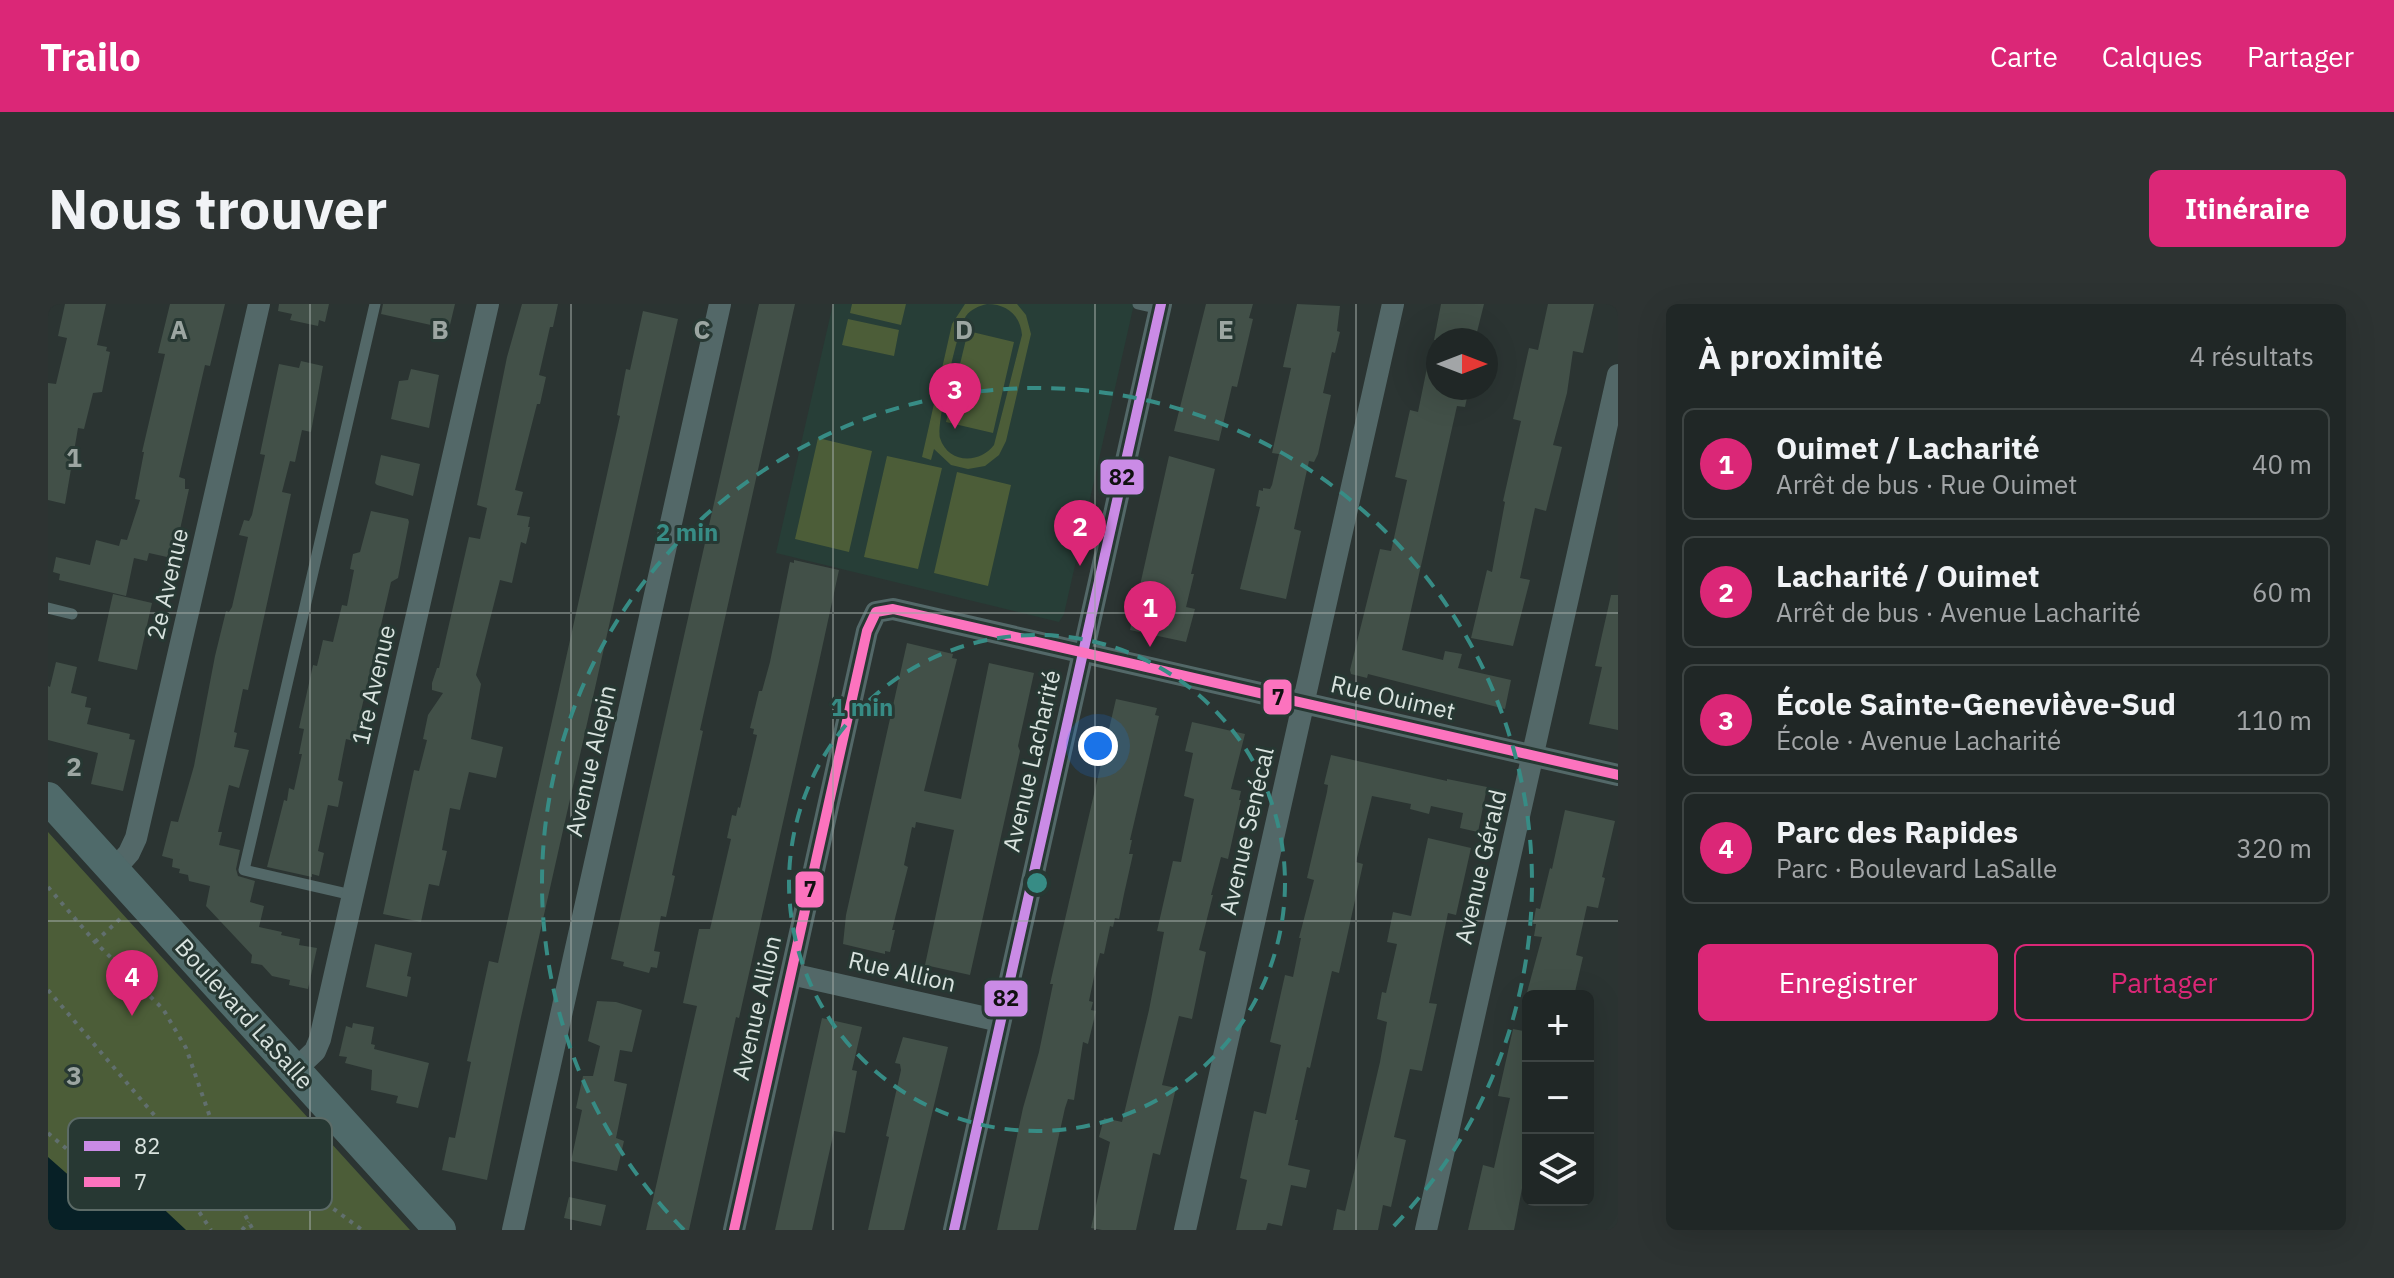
<!DOCTYPE html>
<html lang="fr">
<head>
<meta charset="utf-8">
<style>
  :root { --surface:#202726; --page:#2d3332; --text:#f1f3f6; --muted:#a2a5a7; --line:#3d4443; --accent:#db2777 }
  body { margin:0; font-family:"IBM Plex Sans",sans-serif; background:var(--page); color:var(--text) }
  .controls { position:absolute; right:24px; bottom:24px; display:grid; overflow:hidden; border-radius:12px; box-shadow:0 8px 32px #0002 }
  .controls button { width:72px; height:72px; display:grid; place-items:center; padding:0; border:0; border-bottom:2px solid var(--line); background:var(--surface); color:var(--text); font:40px sans-serif }
  .compass { position:absolute; left:1378px; top:24px; width:72px; height:72px; border-radius:50%; background:var(--surface); box-shadow:0 8px 32px #0002; rotate:90deg }
  .you { position:absolute; left:1050px; top:442px; width:28px; height:28px; margin:-20px; border:6px solid #fff; border-radius:50%; background:#1a73e8; box-shadow:0 0 0 12px #1a73e833 }
  .badge { display:grid; place-items:center; width:52px; height:52px; border-radius:50%; background:var(--accent); color:#fff; font-size:26px; font-weight:700 }
  .pin { position:absolute; translate:-50% -66px; filter:drop-shadow(0 2px 4px #0008) }
  .pin::after { content:''; position:absolute; top:42px; width:28px; height:24px; background:inherit; clip-path:polygon(0 0,100% 0,50% 100%) }
  .list { margin:0; padding:0; list-style:none }
  h2 { display:flex; justify-content:space-between; align-items:center; height:104px; margin:0; padding:0 32px; font-size:34px }
  h2 small { font-size:26px; font-weight:400; color:var(--muted) }
  .list li { display:grid; grid-template-columns:52px 1fr auto; gap:24px; align-items:center; box-sizing:border-box; height:112px; margin:0 16px 16px; padding:0 16px; border:2px solid var(--line); border-radius:12px }
  .list b { display:block; font-size:30px; white-space:nowrap }
  .list p { margin:0; font-size:26px; white-space:nowrap; color:var(--muted) }
  .list em { font-size:26px; font-style:normal; color:var(--muted) }
  .actions { display:flex; gap:16px; padding:24px 32px }
  .actions a { flex:1; padding:18px 0; border:2px solid var(--accent); border-radius:12px; text-align:center; font-size:28px; color:var(--accent) }
  .actions .main { background:var(--accent); color:#fff }
  .icon { flex:none; width:44px; height:44px; fill:none; stroke:currentColor; stroke-width:2; stroke-linecap:round; stroke-linejoin:round }
  .map { position:relative; flex:none; width:1570px; height:926px; overflow:hidden; border-radius:12px }
  header { display:flex; align-items:center; gap:48px; box-sizing:border-box; height:112px; padding:0 40px; background:var(--accent); color:#fff }
  header strong { font-size:38px }
  nav { display:flex; gap:44px; margin-inline-start:auto; font-size:28px }
  .intro { display:flex; align-items:center; justify-content:space-between; box-sizing:border-box; height:192px; padding:0 48px }
  h1 { margin:0; font-size:56px }
  .button { padding:20px 36px; border-radius:12px; background:var(--accent); color:#fff; font-size:28px; font-weight:700 }
  main { display:flex; gap:48px; padding:0 48px }
  aside { flex:1; background:var(--surface); border-radius:12px; box-shadow:0 8px 32px #0002 }
  .map>svg:first-child { display:block }
</style>
</head>
<body>
<header>
<strong>Trailo</strong>
<nav><a>Carte</a><a>Calques</a><a>Partager</a></nav>
</header>
<div class="intro"><h1>Nous trouver</h1><a class="button">Itinéraire</a></div>
<main>
<div class="map">
<svg width="1570" height="926" viewBox="0 0 1570 926">
  <rect width="100%" height="100%" fill="#2b3432"/>
  <path fill="#273e37" d="M785 0H1086L1016 310 1011 318 728 249Z"/>
  <path fill="#4c5d38" fill-rule="evenodd" d="M804 0H858L853 21 802 9Z
    M917 0H969L978 11 983 30 958 137 951 151 937 162 920 165 903 161 886 145 883 156 874 153 904 20ZM939 0C959 0 972 11 974 31L946 141C932 160 900 160 892 134 888 122 910 23 918 12 923 5 931 2 939 0Z
    M800 15 851 26 846 52 794 41Z
    M920 27 966 38 945 129 898 118Z
    M770 134 824 147 801 248 747 235Z
    M839 152 894 164 870 265 816 253Z
    M909 168 963 181 940 282 886 269Z
    M0 528 362 926H0Z"/>
  <path fill="#072026" d="M0 853 34 883 104 894 138 926H0Z"/>
  <path fill="#425048" d="M17 0H58L49 41 59 43 58 47 62 48 54 88 45 89 36 125 30 124 17 200 0 196V79L8 80 19 34 10 32Z
    M122 0H177L162 62 157 61 131 173 137 175V185H141L127 248 121 247 119 253 101 249 99 257 86 254 78 292 11 276 12 270 5 268 8 253 42 261 48 236 71 242 73 235 79 236 92 196 87 195 96 148H94L117 50 110 49Z
    M231 0H281L277 18 271 16 270 22 242 16 244 10 230 7Z
    M335 0H407L401 25 333 10Z
    M474 0H510L505 23H502L491 71 498 73 492 100H489L467 186 475 188 469 211 482 213 480 223H482L478 240 473 238 464 279 452 276 428 371 433 380 423 435 455 443 448 474 421 468 412 506 402 504 394 546 399 547 391 582 381 580 373 618 335 610 366 466 371 467 379 436 375 435 380 411 395 389 384 386V379L389 364H391L421 233 432 235 439 204 429 201 459 53Z
    M711 0H747L652 426 655 427 624 571 627 572 618 613 613 612 606 647 612 648 609 664 603 663 601 669 575 662 576 658 563 655Z
    M1158 0H1205L1201 14 1205 15 1189 83 1184 82 1171 137 1126 127Z
    M1249 0 1292 2 1289 27 1292 28 1287 49 1284 48 1275 89 1283 91 1277 118 1270 150 1266 158 1261 157 1246 225 1253 227 1238 295 1192 285 1212 203 1208 202 1211 186 1215 187V184L1222 185 1224 181 1231 150 1224 149 1243 64 1235 63Z
    M1393 0H1436L1427 36H1386Z
    M1500 0H1546L1535 49 1525 47 1519 89 1505 141 1514 143 1498 207 1487 204 1472 274 1482 276 1465 342 1423 334 1439 266 1444 268 1457 198 1455 197 1473 117 1465 115 1481 44 1490 46Z
    M595 7 630 15 471 722 439 876 394 866 401 833 407 834 423 758 419 757 441 657 450 659 572 112 569 111 578 65 582 66Z
    M1382 49 1390 50V84H1421L1417 103 1409 102 1354 346 1395 356 1397 347 1414 350 1410 364 1463 376 1457 405 1320 370 1319 374 1303 370 1302 366 1332 245 1343 247 1359 176 1347 173 1362 106 1370 108Z
    M253 57 275 62 263 128 254 126 247 158 242 157 234 188 243 190 200 386 195 385 186 428 189 429 186 443 201 446 191 484 181 481 170 528H174L171 541 192 546 188 565 190 572 207 577 202 598 216 602 211 623 234 628 233 631 252 635 251 641 269 644 260 685 241 681 242 676 224 672 214 661 203 659 204 651 158 602 162 582 141 577 140 571 131 569 132 565 124 563 125 555 114 552 123 517 130 518 146 462 167 352 178 307 181 308 184 303 200 233 191 231 196 216 201 217 204 211 217 151 212 150 231 60 251 64Z
    M363 65 391 71 381 124 343 115 351 77 360 76Z
    M333 151 372 160 365 192 329 181 327 179Z
    M1121 152 1167 165 1143 270H1146L1138 303 1147 305 1138 338 1082 326Z
    M323 207 360 215 361 218 350 274 343 278 306 437 298 435 290 476 295 478 290 503 280 501 270 547 276 549 271 572 264 570V573L219 563 236 496 239 497 241 484 246 486 254 450H251L256 425 251 424 265 361 269 362 275 336 285 338 294 301 299 302 306 266 302 265 305 250 312 248Z
    M746 256 791 266 771 358 691 714 688 713 641 926H598L649 702 635 699 651 625H662L683 535 679 534 684 511 688 512 690 503 692 504 709 431 705 430 706 425 702 424 711 387H714L722 358 742 258 746 259Z
    M65 290 104 299 89 366 50 357Z
    M1563 291H1570V426L1541 420 1554 363 1547 362Z
    M859 339 905 350 904 354 909 355 876 487 913 495 941 359 986 369 970 442 972 447 922 671 877 661 906 526 868 518 867 524 864 523 856 561 860 563 844 626H847L842 648 837 647V650L795 640 798 611Z
    M8 358 29 363 23 389 39 393 37 403 43 404 39 420 82 430 81 435 87 436 75 487 43 480 50 449 0 436V382L2 383Z
    M1068 395 1109 404 1107 411 1111 412 1082 536H1084L1081 550H1085L1076 590 1071 615 1067 614 1065 623 1062 622 1056 650 1052 649 1046 673 1041 697 1045 698 1043 706 1048 707 1040 740 1035 738 1026 796 1020 795 1017 804 990 926H949L975 804 991 748 1005 680H1002Z
    M1144 418 1197 430 1183 485 1193 487 1191 496H1193L1180 555 1173 553 1163 591H1165L1151 646 1158 648 1144 715 1131 712 1114 781 1128 784 1112 851 1105 849 1088 926H1054L1043 924 1062 838 1051 833 1056 814 1074 818 1101 706 1116 628 1109 627 1125 557 1133 558 1146 495 1136 492 1145 449 1137 447Z
    M1283 451 1399 477V475L1439 483 1430 528 1412 524 1415 509 1383 502 1381 510 1362 505 1363 500 1324 492 1308 558 1315 560 1291 669 1284 667 1262 764 1259 763 1247 816H1250L1240 861 1262 866 1258 884 1243 881 1234 922 1220 919 1218 926H1188L1199 876 1192 874 1206 807 1218 810 1233 741 1222 738 1237 671 1245 673 1253 634H1251L1266 576 1259 574 1279 488 1280 481 1276 480Z
    M1517 506 1567 517 1554 573 1557 574 1550 604 1539 602 1528 651 1535 653 1526 692H1478L1494 633 1486 632 1488 620H1485L1488 604 1492 605 1502 564 1504 565Z
    M1380 534 1423 544 1408 611 1400 609 1381 699 1389 700 1374 767 1362 765 1346 833 1358 836 1343 903 1335 901 1330 926H1285L1289 905 1297 907 1332 758 1339 718 1329 715 1334 688 1338 689 1349 640 1339 638 1345 608 1363 612Z
    M327 640 364 649 359 672 363 673 359 693 318 683Z
    M549 697 568 698 594 706 584 748 572 746 566 777 579 780 568 834 576 837 569 867 523 857 534 806 528 804 535 772H545L552 742 540 737Z
    M774 714 814 723 804 766 809 767 797 829 786 827 764 926H727Z
    M305 719 326 723 323 740 327 741 326 745 381 759 370 804 348 799 350 792 323 786 324 766 297 759 299 753 291 752 298 722 304 724Z
    M1465 725 1480 728V852L1469 911 1466 926H1420L1435 861 1446 864 1462 794 1450 792Z
    M855 733 900 743 856 926H820L841 833 838 832 853 766 852 760 847 759Z
    M521 893 558 901 553 922 516 914Z"/>
  <g fill="none" stroke-linecap="round" stroke-linejoin="round">
    <path stroke="#616f6e" stroke-width="4" stroke-dasharray="4 6" stroke-linecap="butt" d="M0 583 47 638 115 705 138 744 162 813 314 926
      M47 638 74 613
      M0 686 141 852 195 907 205 926
      M162 815 167 839 194 896 195 907
      M0 829C24 850 48 870 80 877 94 879 110 876 124 877L146 900 163 926
      M194 926 201 918"/>
    <path stroke="#536868" stroke-width="11" d="M1090 0 1112 5
      M0 304 24 310
      M304 591 196 566 327 0"/>
    <path stroke="#536868" stroke-width="22" d="M66 566 81 549 88 534 211 0
      M743 670 952 717
      M247 766 267 747 272 735 440 0
      M465 926 672 0
      M686 926 819 327 828 308 845 305 1570 471
      M906 926 1113 0
      M1137 926 1345 0
      M1378 926 1570 71"/>
    <path stroke="#4f6a6a" stroke-width="32" d="M0 494 392 926"/>
    <defs>
      <path id="bus-1" d="M906 926 1113 0"/>
      <path id="bus-2" d="M686 926 819 327 828 308 845 305 1570 471"/>
    </defs>
    <use href="#bus-1" stroke="#273833" stroke-width="16"/>
    <use href="#bus-2" stroke="#273833" stroke-width="16"/>
    <use href="#bus-1" stroke="#ca8be6" stroke-width="10"/>
    <use href="#bus-2" stroke="#fc73be" stroke-width="10"/>
  </g>
  <path fill="none" stroke="#9ca6a2" stroke-width="2" stroke-opacity="0.55" d="M262 0V926M523 0V926M785 0V926M1047 0V926M1308 0V926M0 309H1570M0 617H1570"/>
  <g fill="none" stroke="#378c85" stroke-width="4" stroke-dasharray="14 10">
    <circle cx="989" cy="579" r="248"/>
    <path d="M636 926A495 495 0 1 1 1342 926"/>
  </g>
  <g text-anchor="middle" stroke-width="6" stroke-linejoin="round" paint-order="stroke">
    <g font-size="24" fill="#d9e3df" stroke="#273833">
      <text transform="translate(120 280) rotate(-77)" y="8">2e Avenue</text>
      <text transform="translate(326 381) rotate(-77)" y="8">1re Avenue</text>
      <text transform="translate(1345 394) rotate(13)" y="8">Rue Ouimet</text>
      <text transform="translate(543 457) rotate(-77)" y="8">Avenue Alepin</text>
      <text transform="translate(984 457) rotate(-77)" y="8">Avenue Lacharité</text>
      <text transform="translate(1199 527) rotate(-77)" y="8">Avenue Senécal</text>
      <text transform="translate(1433 563) rotate(-77)" y="8">Avenue Gérald</text>
      <text transform="translate(854 668) rotate(13)" y="8">Rue Allion</text>
      <text transform="translate(709 704) rotate(-77)" y="8">Avenue Allion</text>
      <text transform="translate(196 710) rotate(48)" y="8">Boulevard LaSalle</text>
    </g>
  </g>
  <rect x="20" y="814" width="264" height="92" rx="12" fill="#273833" stroke="#5c6b67" stroke-width="2"/>
  <rect x="36" y="837" width="36" height="10" fill="#ca8be6"/>
  <rect x="36" y="873" width="36" height="10" fill="#fc73be"/>
  <g font-size="22" fill="#d9e3df">
    <text x="86" y="850">82</text>
    <text x="86" y="886">7</text>
  </g>
  <g font-size="26" text-anchor="middle" font-weight="bold" fill="#9ca6a2" stroke="#273833" stroke-width="6" stroke-linejoin="round" paint-order="stroke">
    <text x="131" y="35">A</text>
    <text x="392" y="35">B</text>
    <text x="654" y="35">C</text>
    <text x="916" y="35">D</text>
    <text x="1178" y="35">E</text>
    <text x="26" y="163">1</text>
    <text x="26" y="472">2</text>
    <text x="26" y="781">3</text>
  </g>
  <circle cx="989" cy="579" r="12" fill="#378c85" stroke="#273833" stroke-width="4"/>
  <g font-size="24" text-anchor="middle" font-weight="bold" fill="#378c85" stroke="#273833" stroke-width="6" stroke-linejoin="round" paint-order="stroke">
    <text x="639" y="237">2 min</text>
    <text x="814" y="412">1 min</text>
  </g>
  <g stroke="#273833" stroke-width="3">
    <rect x="1051" y="154" width="46" height="38" rx="8" fill="#ca8be6"/>
    <rect x="1214" y="374" width="31" height="38" rx="8" fill="#fc73be"/>
    <rect x="746" y="566" width="31" height="39" rx="8" fill="#fc73be"/>
    <rect x="935" y="675" width="46" height="39" rx="8" fill="#ca8be6"/>
  </g>
  <g font-size="22" text-anchor="middle" font-weight="bold" fill="#111">
    <text x="1074" y="181">82</text>
    <text x="1230" y="401">7</text>
    <text x="762" y="593">7</text>
    <text x="958" y="702">82</text>
  </g>
</svg>
<div class="controls">
<button>+</button>
<button>−</button>
<button><svg class="icon" aria-label="layers" viewBox="0 0 24 24"><path d="M12 4l9 5-9 5-9-5zM3 14l9 5 9-5"/></svg></button>
</div>
<svg class="compass" viewBox="-18 -18 36 36"><path d="M0-13l5 13h-10z" fill="#e53935"/><path d="M0 13l5-13h-10z" fill="#a2a5a7"/></svg>
<div class="you"></div>
<div class="pin badge" style="left:1102px;top:343px">1</div>
<div class="pin badge" style="left:1032px;top:262px">2</div>
<div class="pin badge" style="left:907px;top:125px">3</div>
<div class="pin badge" style="left:84px;top:712px">4</div>
</div>
<aside>
<h2>À proximité<small>4 résultats</small></h2>
<ul class="list">
<li><span class="badge">1</span><div><b>Ouimet / Lacharité</b><p>Arrêt de bus · Rue Ouimet</p></div><em>40 m</em></li>
<li><span class="badge">2</span><div><b>Lacharité / Ouimet</b><p>Arrêt de bus · Avenue Lacharité</p></div><em>60 m</em></li>
<li><span class="badge">3</span><div><b>École Sainte-Geneviève-Sud</b><p>École · Avenue Lacharité</p></div><em>110 m</em></li>
<li><span class="badge">4</span><div><b>Parc des Rapides</b><p>Parc · Boulevard LaSalle</p></div><em>320 m</em></li>
</ul>
<div class="actions"><a class="main">Enregistrer</a><a>Partager</a></div>
</aside>
</main>
</body>
</html>
